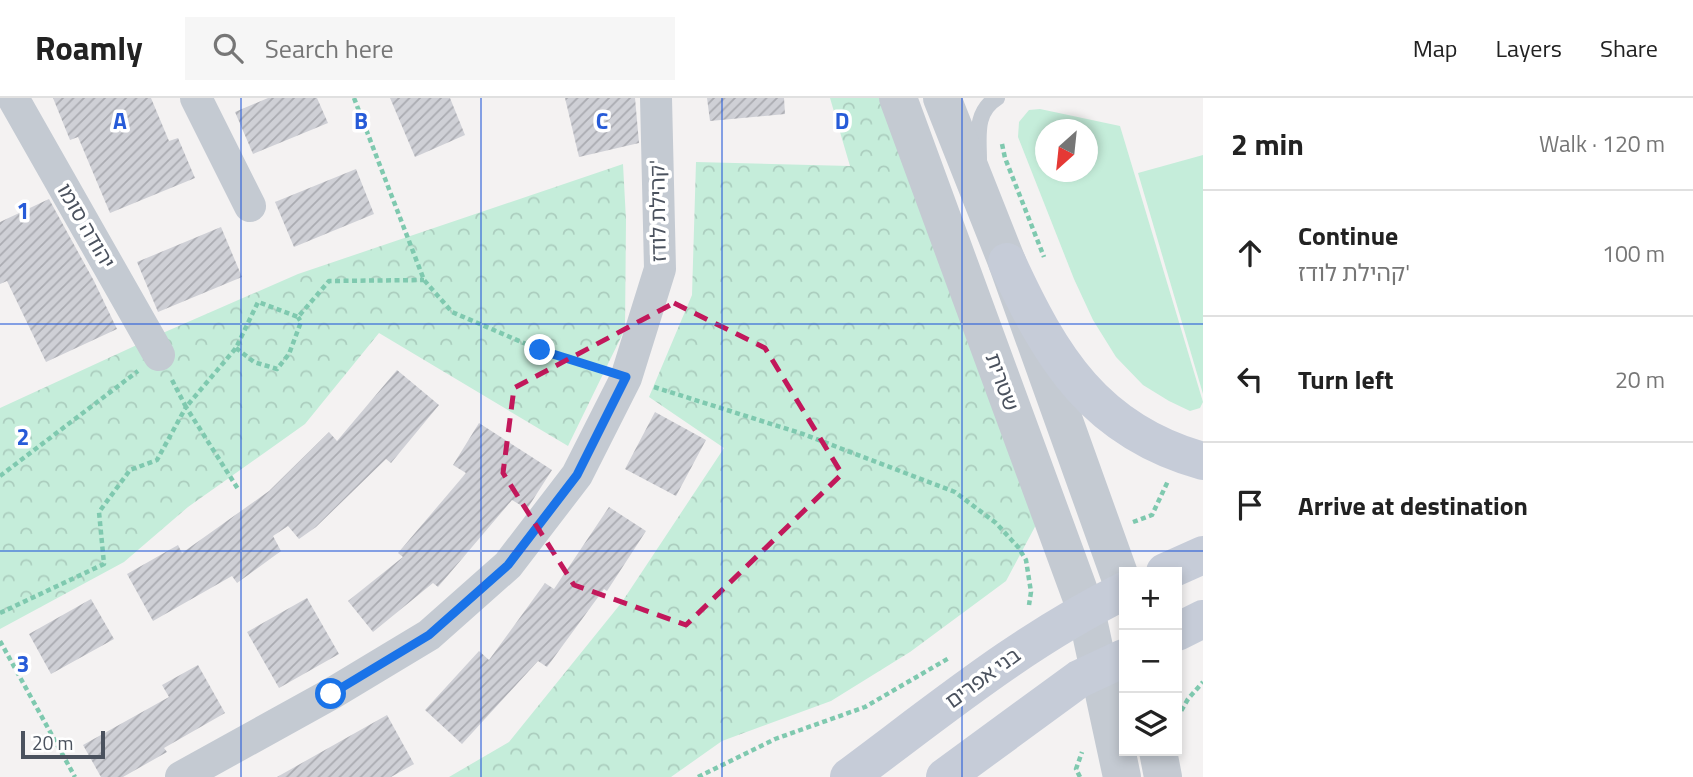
<!DOCTYPE html>
<html lang="en">
<head>
<meta charset="utf-8">
<style>
  :root { --surface:#fff; --page:#f6f6f6; --text:#222; --muted:#767676; --line:#e0e0e0 }
  body { margin:0; font-family:"Titillium Web","Noto Sans Hebrew",sans-serif; background:var(--page); color:var(--text) }
  .controls { position:absolute; right:21px; bottom:21px; display:grid; overflow:hidden; border-radius:0px; box-shadow:0 4px 10px #0003 }
  .controls button { width:63px; height:63px; display:grid; place-items:center; padding:0; border:0; border-bottom:2px solid var(--line); background:var(--surface); color:var(--text); font:35px sans-serif }
  .compass { position:absolute; left:1035px; top:21px; width:63px; height:63px; border-radius:50%; background:var(--surface); box-shadow:0 4px 10px #0003; rotate:207deg }
  .scale { position:absolute; left:21px; bottom:18px; width:84px; box-sizing:border-box; padding-left:7px; border:4px solid #4b525e; border-top:0; font-size:19px; line-height:24px; white-space:nowrap; color:#4b525e; -webkit-text-stroke:5px #fff; paint-order:stroke }
  .stop { position:absolute; width:21px; height:21px; margin:-16px; border:5px solid #1a73e8; border-radius:50%; background:#fff }
  .stop.end { background:#1a73e8; border-color:#fff; box-shadow:0 2px 7px #0008 }
  .list { margin:0; padding:0; list-style:none }
  h2 { display:flex; justify-content:space-between; align-items:center; height:91px; margin:0; padding:0 28px; font-size:30px }
  h2 small { font-size:23px; font-weight:400; color:var(--muted) }
  .list li { display:grid; grid-template-columns:46px 1fr auto; gap:21px; align-items:center; box-sizing:border-box; height:126px; padding:0 28px; border-top:2px solid var(--line) }
  .list b { display:block; font-size:26px; white-space:nowrap }
  .list p { margin:0; font-size:23px; white-space:nowrap; color:var(--muted) }
  .list em { font-size:23px; font-style:normal; color:var(--muted) }
  .icon { flex:none; width:38px; height:38px; fill:none; stroke:currentColor; stroke-width:2; stroke-linecap:round; stroke-linejoin:round }
  .map { position:relative; flex:none; width:1203px; height:679px; overflow:hidden }
  header { display:flex; align-items:center; gap:42px; box-sizing:border-box; height:98px; padding:0 35px; background:var(--surface); border-bottom:2px solid var(--line) }
  header strong { font-size:33px }
  nav { display:flex; gap:38px; margin-inline-start:auto; font-size:24px }
  .search { width:490px; height:63px; background:var(--page); display:flex; align-items:center; gap:18px; box-sizing:border-box; padding:0 24px; border-radius:0px; color:var(--muted); font-size:26px }
  main { display:flex }
  aside { flex:1; background:var(--surface) }
  .map>svg:first-child { display:block }
</style>
</head>
<body>
<header>
<strong>Roamly</strong>
<div class="search"><svg class="icon" aria-label="search" viewBox="0 0 24 24"><circle cx="10" cy="10" r="6"/><path d="M15 15l6 6"/></svg>Search here</div>
<nav><a>Map</a><a>Layers</a><a>Share</a></nav>
</header>
<main>
<div class="map">
<svg width="1203" height="679" viewBox="0 0 1203 679">
  <defs>
    <pattern id="forest-crowns" width="20" height="18" patternUnits="userSpaceOnUse" patternTransform="scale(1.75)"><rect width="20" height="18" fill="#c5edda"/><path d="M2 6a3 3 0 1 1 6 0M12 15a3 3 0 1 1 6 0" fill="none" stroke="#abcdbe"/></pattern>
    <pattern id="building-hatch" width="6" height="6" patternUnits="userSpaceOnUse" patternTransform="scale(1.75)"><rect width="6" height="6" fill="#cfd0d6"/><path d="M-1 1l2-2M0 6l6-6M5 7l2-2" fill="none" stroke="#aaabb1"/></pattern>
  </defs>
  <rect width="100%" height="100%" fill="#f4f2f2"/>
  <path fill="#c5edda" fill-rule="evenodd" d="M1040 11 1120 28 1203 304 1200 310 1190 313 1169 303 1143 287 1116 259 1093 222 1074 181 1018 39 1019 24 1029 12ZM1046 32H1088V74H1046Z
    M1203 57V296L1138 75Z"/>
  <path fill="url(#forest-crowns)" d="M830 0H879L1037 425 1006 483 910 554 831 603 722 643 671 679H449L509 644 622 504 724 350 649 299 692 197 696 64 850 68Z
    M623 66 626 122 625 231 568 348 379 235 305 326 188 409 124 464 0 531V310L165 234 298 176Z"/>
  <path fill="url(#building-hatch)" d="M53 0H151L169 43 178 40 195 80 110 115 78 39 70 42Z
    M268 0H317L328 25 253 56 235 14Z
    M390 0H450L465 37 415 59Z
    M565 0H635L639 45 579 59Z
    M707 0H784L785 16 710 23Z
    M356 71 374 116 294 149 275 104Z
    M49 101 94 183 117 231 46 264 7 183 0 186V124Z
    M221 129 242 179 158 214 137 164Z
    M397 272 439 307 391 365 386 361 316 429 299 441 288 428 273 438 281 453 237 485 232 478 153 523 127 476 178 447 182 455 269 393 329 334 337 343Z
    M655 314 706 342 676 398 625 371Z
    M479 325 552 372 527 411 512 402 438 489 433 485 373 534 348 503 403 459 398 455 466 375 453 367Z
    M609 409 646 433 607 493 604 491 547 569 538 563 462 646 425 612 479 553 489 562 545 485 554 491Z
    M307 500 339 556 279 590 247 534Z
    M91 501 114 541 51 576 29 536Z
    M198 567 225 615 164 650 167 654 123 679H101L83 647 169 599 162 587Z
    M387 617 414 666 391 679H277Z"/>
  <g fill="none" stroke-linecap="round" stroke-linejoin="round">
    <path stroke="#7fc9af" stroke-width="4.5" stroke-dasharray="5 3.5" stroke-linecap="butt" d="M354 0 424 182 452 214 540 252 599 271
      M1002 46 1005 60 1044 159
      M236 250 254 264 277 271 289 256 301 224 298 219
      M172 282 186 309 236 250 258 204 298 219 329 183 424 182
      M654 289 803 336 955 394 996 425 1018 449 1026 462 1031 494 1029 507
      M0 378 138 273
      M1133 424 1152 417 1168 383
      M0 515 104 466 99 414 130 372 157 362 186 309 238 391
      M0 543 75 679
      M1177 620 1188 601 1203 584
      M698 679 775 641 865 609 949 560
      M1080 679 1076 671 1082 654"/>
    <path stroke="#c4cad2" stroke-width="16" d="M979 62C979 39 974 14 997 0"/>
    <path stroke="#c4cad2" stroke-width="32" d="M13 0 159 257
      M196 0 250 108
      M181 679 331 596 429 537 508 467 577 377 626 280 660 171 656 0"/>
    <path stroke="#c4cad2" stroke-width="38" d="M898 0 1086 512 1122 679
      M942 0 1007 164 1124 490
      M1158 653 1163 679"/>
    <path stroke="#c6ccd8" stroke-width="38" d="M1007 164C1051 260 1095 333 1203 363
      M1165 474 1203 457
      M1177 534 1203 521
      M849 679C938 613 1024 542 1124 493
      M945 679 1079 581 1124 560"/>
  </g>
  <g fill="none" stroke-linecap="round" stroke-linejoin="round">
    <path stroke="#1a73e8" stroke-width="9" d="M331 596 429 537 508 467 577 377 626 279 540 252"/>
  </g>
  <path fill="none" stroke="#c2185b" stroke-width="5" stroke-dasharray="14 9" stroke-linejoin="round" d="M674 205 765 250 842 376 686 527 574 487 503 375 514 290Z"/>
  <path fill="none" stroke="#275bd8" stroke-width="2" stroke-opacity="0.55" d="M241 0V679M481 0V679M722 0V679M962 0V679M0 226H1203M0 453H1203"/>
  <g text-anchor="middle" stroke-width="7" stroke-linejoin="round" paint-order="stroke">
    <g font-size="21" fill="#4b525e" stroke="#fff">
      <text transform="translate(658 113) rotate(-91)" y="7">קהילת לודז'</text>
      <text transform="translate(86 128) rotate(60)" y="7">יהודה סומו</text>
      <text transform="translate(1002 284) rotate(70)" y="7">שטרית</text>
      <text transform="translate(983 580) rotate(-36)" y="7">בני אפרים</text>
    </g>
  </g>
  <g font-size="23" text-anchor="middle" font-weight="bold" fill="#275bd8" stroke="#fff" stroke-width="7" stroke-linejoin="round" paint-order="stroke">
    <text x="120" y="31">A</text>
    <text x="361" y="31">B</text>
    <text x="602" y="31">C</text>
    <text x="842" y="31">D</text>
    <text x="23" y="121">1</text>
    <text x="23" y="347">2</text>
    <text x="23" y="574">3</text>
  </g>
</svg>
<div class="controls">
<button>+</button>
<button>−</button>
<button><svg class="icon" aria-label="layers" viewBox="0 0 24 24"><path d="M12 4l9 5-9 5-9-5zM3 14l9 5 9-5"/></svg></button>
</div>
<svg class="compass" viewBox="-18 -18 36 36"><path d="M0-13l5 13h-10z" fill="#e53935"/><path d="M0 13l5-13h-10z" fill="#767676"/></svg>
<div class="scale">20 m</div>
<div class="stop" style="left:331px;top:596px"></div>
<div class="stop end" style="left:540px;top:252px"></div>
</div>
<aside>
<h2>2 min<small>Walk · 120 m</small></h2>
<ul class="list">
<li><svg class="icon" aria-label="ahead" viewBox="0 0 24 24"><path d="M12 20V5M6 11l6-6 6 6"/></svg><div><b>Continue</b><p>קהילת לודז'</p></div><em>100 m</em></li>
<li><svg class="icon" aria-label="left" viewBox="0 0 24 24"><path d="M17 20v-9H6M10 6l-5 5 5 5"/></svg><div><b>Turn left</b></div><em>20 m</em></li>
<li><svg class="icon" aria-label="arrive" viewBox="0 0 24 24"><path d="M6 21V4h12l-3 4 3 4H6"/></svg><div><b>Arrive at destination</b></div></li>
</ul>
</aside>
</main>
</body>
</html>
